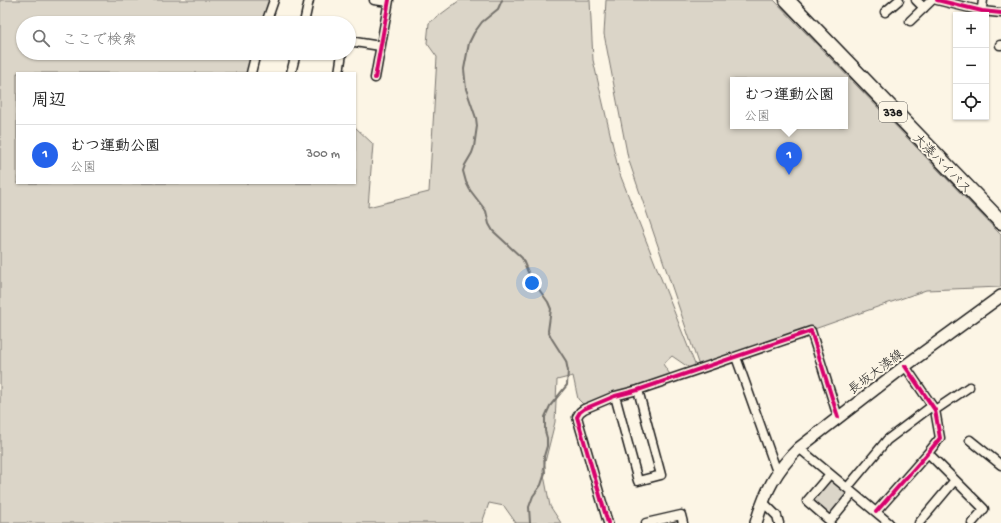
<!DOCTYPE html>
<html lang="ja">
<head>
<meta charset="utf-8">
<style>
  :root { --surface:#fff; --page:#f6f6f6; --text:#222; --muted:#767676; --line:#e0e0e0; --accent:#2563eb }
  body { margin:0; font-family:"Gochi Hand","Klee One",sans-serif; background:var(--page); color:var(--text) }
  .controls { position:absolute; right:12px; top:12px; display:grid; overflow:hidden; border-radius:0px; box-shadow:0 1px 3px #0004 }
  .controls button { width:36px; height:36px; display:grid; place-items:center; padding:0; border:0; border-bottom:1px solid var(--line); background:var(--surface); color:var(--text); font:20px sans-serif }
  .you { position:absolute; left:532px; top:283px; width:14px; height:14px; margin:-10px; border:3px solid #fff; border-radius:50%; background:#1a73e8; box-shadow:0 0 0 6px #1a73e833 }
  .badge { display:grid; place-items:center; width:26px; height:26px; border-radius:50%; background:var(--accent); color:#fff; font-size:13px; font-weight:700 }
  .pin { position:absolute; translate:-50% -33px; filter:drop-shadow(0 1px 2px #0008) }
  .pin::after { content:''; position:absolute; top:21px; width:14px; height:12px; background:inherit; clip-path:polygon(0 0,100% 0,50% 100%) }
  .popup { position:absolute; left:730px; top:77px; width:118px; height:52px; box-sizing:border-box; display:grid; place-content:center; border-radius:0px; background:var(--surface); filter:drop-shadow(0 1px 3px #0005); font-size:13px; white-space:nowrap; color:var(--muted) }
  .popup b { font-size:15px; color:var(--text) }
  .popup::after { content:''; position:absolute; left:50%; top:100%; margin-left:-8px; border:8px solid transparent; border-top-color:var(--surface) }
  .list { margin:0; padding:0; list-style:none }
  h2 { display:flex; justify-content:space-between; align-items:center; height:52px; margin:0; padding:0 16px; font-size:17px }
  h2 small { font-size:13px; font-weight:400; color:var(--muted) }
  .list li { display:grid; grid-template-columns:26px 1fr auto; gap:12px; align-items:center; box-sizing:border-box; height:60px; padding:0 16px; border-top:1px solid var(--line) }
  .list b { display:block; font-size:15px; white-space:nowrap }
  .list p { margin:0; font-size:13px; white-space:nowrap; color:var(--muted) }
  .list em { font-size:13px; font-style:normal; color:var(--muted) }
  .icon { flex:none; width:22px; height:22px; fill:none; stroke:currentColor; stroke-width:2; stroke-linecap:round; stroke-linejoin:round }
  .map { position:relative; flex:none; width:1001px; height:523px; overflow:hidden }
  .search { position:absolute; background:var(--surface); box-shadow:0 1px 3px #0004; left:16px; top:16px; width:340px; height:44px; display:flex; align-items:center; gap:10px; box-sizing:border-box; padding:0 14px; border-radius:22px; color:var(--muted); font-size:15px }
  .panel { position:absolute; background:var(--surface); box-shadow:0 1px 3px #0004; left:16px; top:72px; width:340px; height:112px; border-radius:0px }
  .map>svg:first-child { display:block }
</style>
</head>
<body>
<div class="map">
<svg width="1001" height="523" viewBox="0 0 1001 523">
  <rect width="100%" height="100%" fill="#fcf5e5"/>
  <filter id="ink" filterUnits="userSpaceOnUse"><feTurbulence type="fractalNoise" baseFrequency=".025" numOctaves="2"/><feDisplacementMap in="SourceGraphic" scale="8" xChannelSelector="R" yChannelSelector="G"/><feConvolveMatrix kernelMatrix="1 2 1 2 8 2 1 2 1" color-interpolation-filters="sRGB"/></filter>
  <g filter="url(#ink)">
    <path fill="#dbd5c8" stroke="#7c7872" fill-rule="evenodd" d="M0 0H269L263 23H23V53H255L250 73H17V183H355V127L373 144 368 207 429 192 437 57 427 43 429 23 460 0H590L593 60 619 172 696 367 691 369 672 356 663 364 671 376 583 404 578 399 573 376 557 380 555 422 543 470 550 506 561 523H516L504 506 489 503 482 523H0Z
      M606 0H774L1001 235V287L926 290 700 369 628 158 604 34ZM733 80H845V126H733Z
      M831 479 847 493 831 514 828 515 814 503 812 500Z"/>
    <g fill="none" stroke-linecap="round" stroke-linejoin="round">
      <path stroke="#75726c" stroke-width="2" d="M502 0 498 9 482 22 474 33 469 43 464 69 466 89 476 118 477 126 474 147 472 153 465 165 463 171 466 182 470 190 486 211 489 224 493 231 522 258 530 277 548 302 551 309 548 331 552 339 566 361 568 371 567 385 550 406 545 417V431L547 438V446L544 456 545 473 541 485 533 496 529 507 530 523"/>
      <defs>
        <path id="street" d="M374 0 388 2
          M916 0 924 8
          M937 0 982 11 1001 13
          M885 12 899 0
          M981 15 983 0
          M910 21 932 0
          M266 23 274 0
          M304 23 309 0
          M349 41 380 46
          M1000 45H1001
          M251 73 256 53
          M291 73 296 53
          M339 73 342 53
          M375 78 389 0
          M736 357 777 472
          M615 396 638 481 661 475 638 390
          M935 410 969 387
          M970 440 1001 465
          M799 448 889 523
          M928 453 984 509 972 523
          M830 474 807 501 830 521 853 493
          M847 488 887 440 932 406
          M763 502 777 516 779 523
          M876 512 928 453 940 438 935 410 905 366
          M608 523 577 417 580 412 584 409 615 396 638 390 811 331 838 417
          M646 523 681 515 683 523
          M919 523 955 480"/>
        <path id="secondary" d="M756 523C765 492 776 470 799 448L905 366 1001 296"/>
        <path id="highway" d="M787 0 1001 222"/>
      </defs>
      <use href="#street" stroke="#1c1c1c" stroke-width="11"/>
      <use href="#secondary" stroke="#1c1c1c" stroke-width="14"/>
      <use href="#highway" stroke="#1c1c1c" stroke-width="17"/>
      <use href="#street" stroke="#fcf5e5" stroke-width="8"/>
      <use href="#secondary" stroke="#fcf5e5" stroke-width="11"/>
      <use href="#highway" stroke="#fcf5e5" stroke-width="14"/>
      <defs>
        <path id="cycleway" d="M937 0 982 11 1001 13
          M375 78 389 0
          M876 512 928 453 940 438 935 410 905 366
          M608 523 577 417 580 412 584 409 615 396 638 390 811 331 838 417"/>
      </defs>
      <use href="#cycleway" stroke="#fcf5e5" stroke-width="6"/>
      <use href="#cycleway" stroke="#d6006c" stroke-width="4"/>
    </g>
  </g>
  <g text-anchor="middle" stroke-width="4" stroke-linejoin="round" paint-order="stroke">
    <rect fill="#fcf5e5" stroke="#5f5d58" stroke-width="1" x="879" y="102" width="28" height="20" rx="3"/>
    <g font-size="12" font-weight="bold" fill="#1c1c1c">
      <text x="893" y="116">338</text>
    </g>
    <g font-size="13" fill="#1c1c1c" stroke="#fcf5e5">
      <text transform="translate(943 163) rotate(46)" y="5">大湊バイパス</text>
      <text transform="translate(875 371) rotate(-37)" y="5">長坂大湊線</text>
    </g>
  </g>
</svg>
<div class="controls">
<button>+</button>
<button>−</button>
<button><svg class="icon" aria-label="locate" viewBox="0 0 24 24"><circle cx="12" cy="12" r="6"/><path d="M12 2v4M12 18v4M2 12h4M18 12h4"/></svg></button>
</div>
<div class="you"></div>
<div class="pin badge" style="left:789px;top:175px">1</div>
<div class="popup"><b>むつ運動公園</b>公園</div>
<div class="search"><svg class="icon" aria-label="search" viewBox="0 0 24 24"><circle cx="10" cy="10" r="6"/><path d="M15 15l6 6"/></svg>ここで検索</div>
<section class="panel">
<h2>周辺<small></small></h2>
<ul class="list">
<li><span class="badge">1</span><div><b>むつ運動公園</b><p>公園</p></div><em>300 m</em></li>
</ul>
</section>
</div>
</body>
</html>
